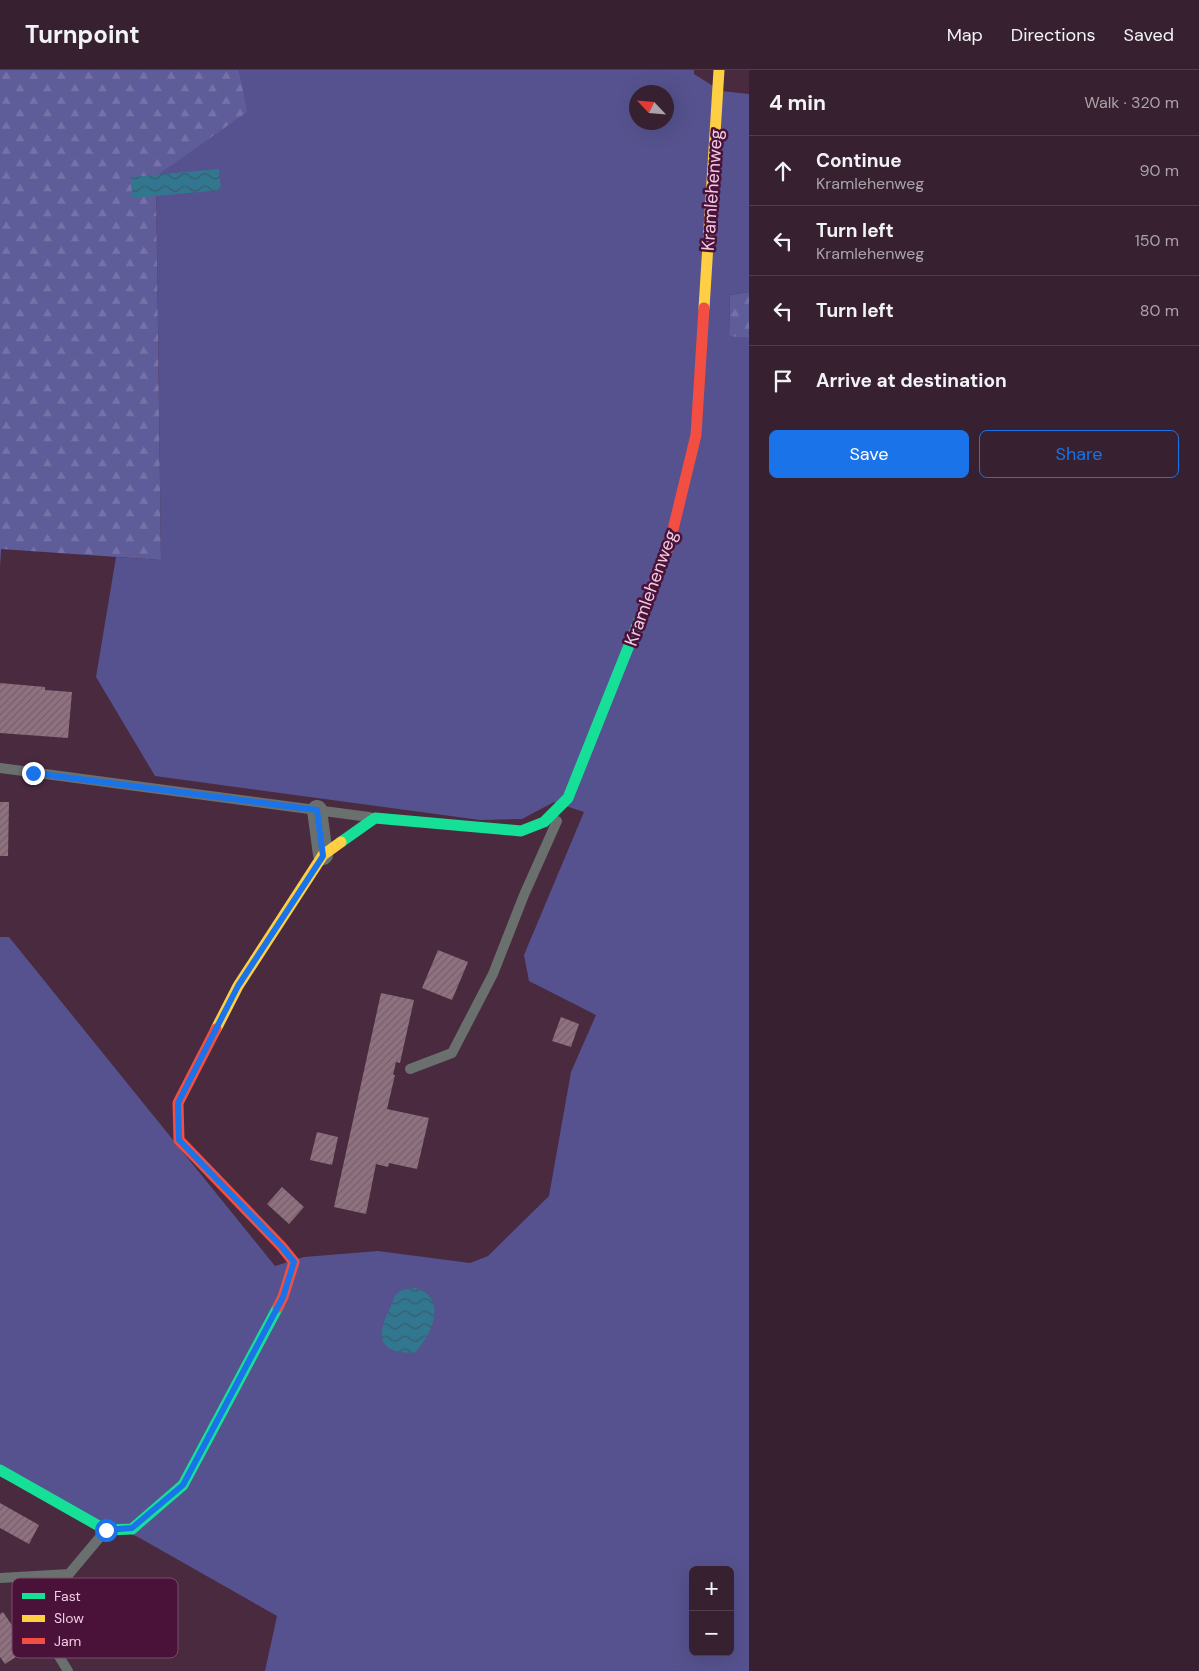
<!DOCTYPE html>
<html lang="en">
<head>
<meta charset="utf-8">
<style>
  :root { --surface:#37202f; --page:#422d3b; --text:#f1f3f6; --muted:#aaa3aa; --line:#513e4b; --accent:#1a73e8 }
  body { margin:0; font-family:"DM Sans",sans-serif; background:var(--page); color:var(--text) }
  .controls { position:absolute; right:15px; bottom:15px; display:grid; overflow:hidden; border-radius:8px; box-shadow:0 5px 20px #0002 }
  .controls button { width:45px; height:45px; display:grid; place-items:center; padding:0; border:0; border-bottom:1px solid var(--line); background:var(--surface); color:var(--text); font:25px sans-serif }
  .compass { position:absolute; left:629px; top:15px; width:45px; height:45px; border-radius:50%; background:var(--surface); box-shadow:0 5px 20px #0002; rotate:296deg }
  .stop { position:absolute; width:15px; height:15px; margin:-11px; border:4px solid #1a73e8; border-radius:50%; background:#fff }
  .stop.end { background:#1a73e8; border-color:#fff; box-shadow:0 1px 5px #0008 }
  .list { margin:0; padding:0; list-style:none }
  h2 { display:flex; justify-content:space-between; align-items:center; height:65px; margin:0; padding:0 20px; font-size:21px }
  h2 small { font-size:16px; font-weight:400; color:var(--muted) }
  .list li { display:grid; grid-template-columns:32px 1fr auto; gap:15px; align-items:center; box-sizing:border-box; height:70px; padding:0 20px; border-top:1px solid var(--line) }
  .list b { display:block; font-size:19px; white-space:nowrap }
  .list p { margin:0; font-size:16px; white-space:nowrap; color:var(--muted) }
  .list em { font-size:16px; font-style:normal; color:var(--muted) }
  .actions { display:flex; gap:10px; padding:15px 20px }
  .actions a { flex:1; padding:11px 0; border:1px solid var(--accent); border-radius:8px; text-align:center; font-size:18px; color:var(--accent) }
  .actions .main { background:var(--accent); color:#fff }
  .icon { flex:none; width:28px; height:28px; fill:none; stroke:currentColor; stroke-width:2; stroke-linecap:round; stroke-linejoin:round }
  .map { position:relative; flex:none; width:749px; height:1601px; overflow:hidden }
  header { display:flex; align-items:center; gap:30px; box-sizing:border-box; height:70px; padding:0 25px; background:var(--surface); border-bottom:1px solid var(--line) }
  header strong { font-size:24px }
  nav { display:flex; gap:28px; margin-inline-start:auto; font-size:18px }
  main { display:flex }
  aside { flex:1; background:var(--surface) }
  .map>svg:first-child { display:block }
</style>
</head>
<body>
<header>
<strong>Turnpoint</strong>
<nav><a>Map</a><a>Directions</a><a>Saved</a></nav>
</header>
<main>
<div class="map">
<svg width="749" height="1601" viewBox="0 0 749 1601">
  <defs>
    <pattern id="forest-firs" width="22" height="20" patternUnits="userSpaceOnUse" patternTransform="scale(1.25)"><rect width="22" height="20" fill="#5f5c9a"/><path d="M5 1l3.5 6h-7zM16 11l3.5 6h-7z" fill="#7672a8"/></pattern>
    <pattern id="water-waves" width="16" height="10" patternUnits="userSpaceOnUse" patternTransform="scale(1.25)"><rect width="16" height="10" fill="#317790"/><path d="M0 5q4-4 8 0t8 0" fill="none" stroke="#3b5d6e"/></pattern>
    <pattern id="building-hatch" width="6" height="6" patternUnits="userSpaceOnUse" patternTransform="scale(1.25)"><rect width="6" height="6" fill="#8f727f"/><path d="M-1 1l2-2M0 6l6-6M5 7l2-2" fill="none" stroke="#765f6a"/></pattern>
  </defs>
  <rect width="100%" height="100%" fill="#492a3f"/>
  <path fill="#56528f" fill-rule="evenodd" d="M239 0H694V4L721 21 749 24V222L730 225 729 265 749 268V1601H265L277 1546 138 1467 0 1407V867H9L275 1196 304 1187 378 1181 470 1193 488 1186 549 1126 571 1002 596 945 529 911 524 885 584 742 554 732 522 749 480 750 155 706 96 607 116 487 161 490 156 105 246 42ZM636 22H666V52H636ZM693 1500H730V1582H693Z"/>
  <path fill="url(#forest-firs)" d="M0 0H239L247 42 156 106 161 490 1 479 0 497Z
    M749 222V268L729 266 730 225Z"/>
  <path fill="url(#water-waves)" d="M219 99 221 120 132 128 131 107Z
    M415 1218C449 1227 432 1266 414 1283 382 1283 375 1271 388 1242 391 1237 393 1228 397 1224 401 1219 409 1219 415 1218Z"/>
  <path fill="url(#building-hatch)" d="M0 613 45 617V620L72 622 68 668 0 663Z
    M0 732H9L8 786H0Z
    M438 880 468 892 452 930 422 918Z
    M381 923 414 930 400 993 396 992 393 1005H395L387 1039 429 1048 417 1099 389 1093 388 1097 376 1094 366 1144 334 1137Z
    M561 947 579 954 571 977 552 971Z
    M317 1062 338 1067 332 1095 310 1090Z
    M282 1117 304 1137 289 1154 267 1134Z
    M0 1433 39 1455 29 1474 0 1458Z
    M3 1542 28 1579 5 1594 0 1587V1544Z"/>
  <g fill="none" stroke-linecap="round" stroke-linejoin="round">
    <path stroke="#6a706e" stroke-width="10" d="M0 698 369 747
      M410 999 452 983 493 904 524 825 557 751
      M0 1508 69 1504
      M68 1601 57 1583 48 1543 69 1504 105 1461"/>
    <path stroke="#6a706e" stroke-width="20" d="M317 740 323 785"/>
    <path stroke="#16e098" stroke-width="11" d="M341 772 375 748 521 761 544 752 568 728 644 538
      M0 1400 106 1460 132 1459 183 1415 278 1237"/>
    <path stroke="#ffcf43" stroke-width="11" d="M704 238 719 0
      M216 959 238 916 323 785 341 772"/>
    <path stroke="#f24e42" stroke-width="11" d="M644 538 669 476 696 365 704 238
      M216 959 178 1033 179 1070 281 1176 294 1192 283 1227 278 1237"/>
  </g>
  <g fill="none" stroke-linecap="round" stroke-linejoin="round">
    <path stroke="#1a73e8" stroke-width="6" d="M33 703 317 740 323 786 238 916 178 1033 179 1070 281 1176 294 1192 283 1227 183 1415 132 1458 106 1460"/>
  </g>
  <g text-anchor="middle" stroke-width="5" stroke-linejoin="round" paint-order="stroke">
    <g font-size="18" fill="#f0cce1" stroke="#4a1239">
      <text transform="translate(712 120) rotate(-86)" y="6">Kramlehenweg</text>
      <text transform="translate(651 518) rotate(-70)" y="6">Kramlehenweg</text>
    </g>
  </g>
  <rect x="12" y="1508" width="166" height="80" rx="8" fill="#4a1239" stroke="#7c4a6b" stroke-width="1"/>
  <rect x="22" y="1523" width="23" height="6" fill="#16e098"/>
  <rect x="22" y="1545" width="23" height="7" fill="#ffcf43"/>
  <rect x="22" y="1568" width="23" height="6" fill="#f24e42"/>
  <g font-size="14" fill="#f0cce1">
    <text x="54" y="1531">Fast</text>
    <text x="54" y="1553">Slow</text>
    <text x="54" y="1576">Jam</text>
  </g>
</svg>
<div class="controls">
<button>+</button>
<button>−</button>
</div>
<svg class="compass" viewBox="-18 -18 36 36"><path d="M0-13l5 13h-10z" fill="#e53935"/><path d="M0 13l5-13h-10z" fill="#aaa3aa"/></svg>
<div class="stop" style="left:106px;top:1460px"></div>
<div class="stop end" style="left:33px;top:703px"></div>
</div>
<aside>
<h2>4 min<small>Walk · 320 m</small></h2>
<ul class="list">
<li><svg class="icon" aria-label="ahead" viewBox="0 0 24 24"><path d="M12 20V5M6 11l6-6 6 6"/></svg><div><b>Continue</b><p>Kramlehenweg</p></div><em>90 m</em></li>
<li><svg class="icon" aria-label="left" viewBox="0 0 24 24"><path d="M17 20v-9H6M10 6l-5 5 5 5"/></svg><div><b>Turn left</b><p>Kramlehenweg</p></div><em>150 m</em></li>
<li><svg class="icon" aria-label="left" viewBox="0 0 24 24"><path d="M17 20v-9H6M10 6l-5 5 5 5"/></svg><div><b>Turn left</b></div><em>80 m</em></li>
<li><svg class="icon" aria-label="arrive" viewBox="0 0 24 24"><path d="M6 21V4h12l-3 4 3 4H6"/></svg><div><b>Arrive at destination</b></div></li>
</ul>
<div class="actions"><a class="main">Save</a><a>Share</a></div>
</aside>
</main>
</body>
</html>
